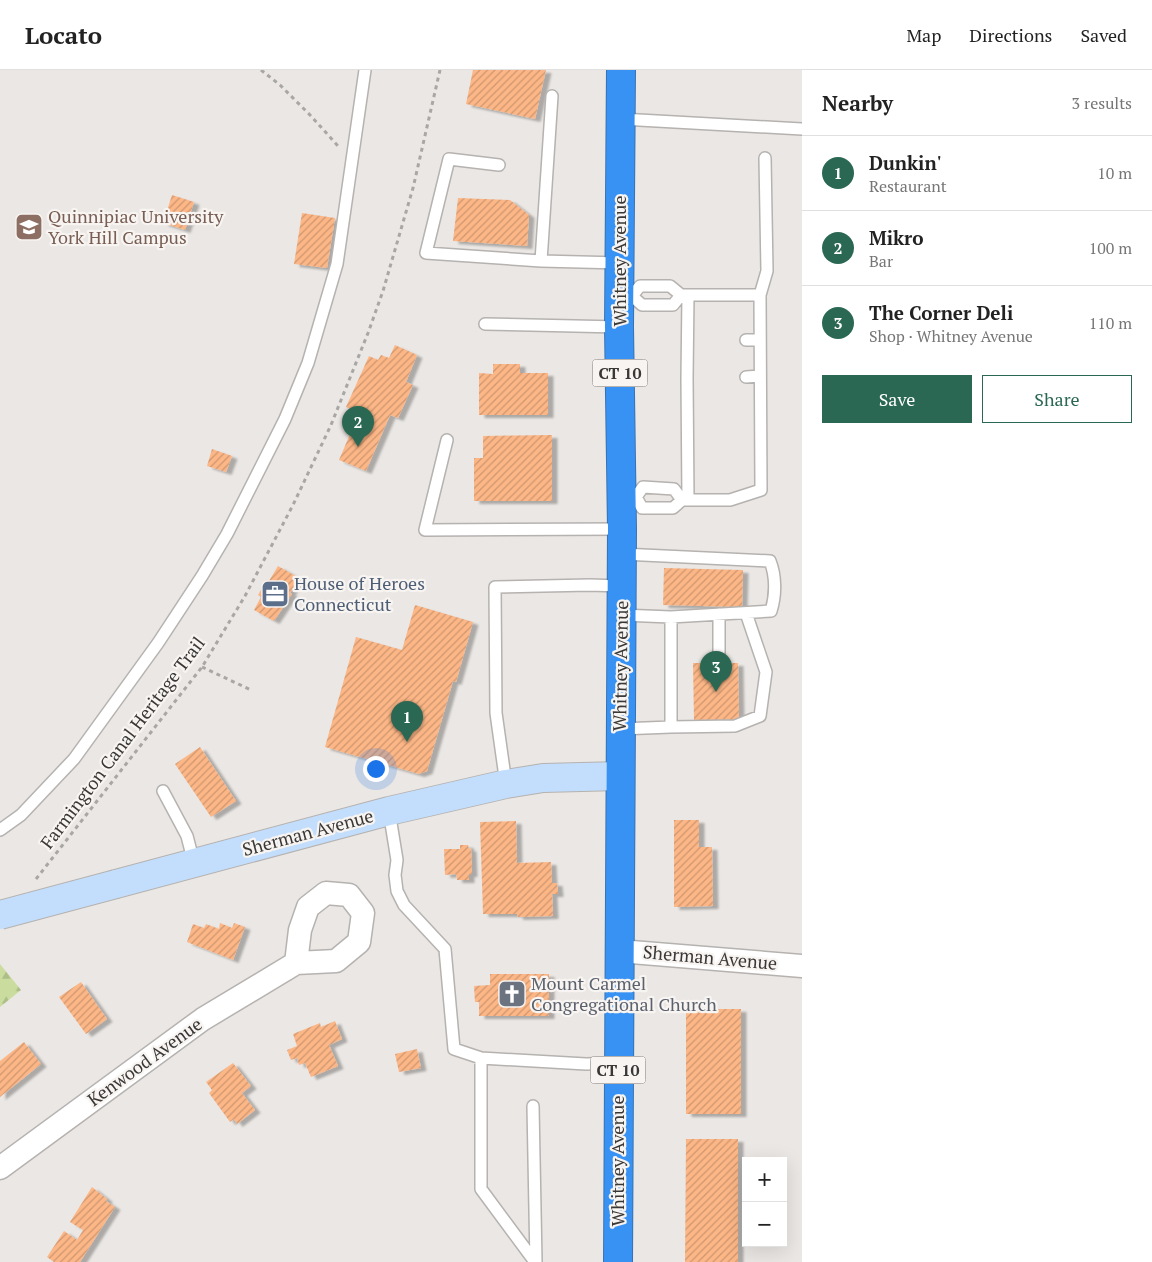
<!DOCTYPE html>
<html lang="en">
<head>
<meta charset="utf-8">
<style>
  :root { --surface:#fff; --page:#f2f2f2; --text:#222; --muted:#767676; --line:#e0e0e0; --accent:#2b6853 }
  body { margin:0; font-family:"PT Serif",serif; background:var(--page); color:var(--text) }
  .controls { position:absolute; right:15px; bottom:15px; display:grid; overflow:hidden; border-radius:0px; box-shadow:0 5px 20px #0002 }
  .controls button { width:45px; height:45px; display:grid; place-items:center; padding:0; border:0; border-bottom:1px solid var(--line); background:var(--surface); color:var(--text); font:25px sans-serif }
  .you { position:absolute; left:375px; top:698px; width:18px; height:18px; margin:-12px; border:4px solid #fff; border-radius:50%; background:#1a73e8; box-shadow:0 0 0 8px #1a73e833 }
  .badge { display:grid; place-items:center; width:32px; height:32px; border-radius:50%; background:var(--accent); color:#fff; font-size:16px; font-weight:700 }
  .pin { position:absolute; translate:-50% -41px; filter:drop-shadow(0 1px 2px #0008) }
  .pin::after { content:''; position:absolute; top:26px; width:18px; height:15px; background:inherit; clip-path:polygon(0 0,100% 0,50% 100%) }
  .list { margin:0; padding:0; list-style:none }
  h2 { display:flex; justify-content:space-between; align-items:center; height:65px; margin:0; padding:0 20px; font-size:21px }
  h2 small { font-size:16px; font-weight:400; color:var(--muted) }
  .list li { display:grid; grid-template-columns:32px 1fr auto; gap:15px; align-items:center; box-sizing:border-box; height:75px; padding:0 20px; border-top:1px solid var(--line) }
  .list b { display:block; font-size:19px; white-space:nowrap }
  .list p { margin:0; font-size:16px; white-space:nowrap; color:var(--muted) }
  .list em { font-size:16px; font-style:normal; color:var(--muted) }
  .actions { display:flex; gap:10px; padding:15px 20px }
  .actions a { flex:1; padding:11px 0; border:1px solid var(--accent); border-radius:0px; text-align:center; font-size:18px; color:var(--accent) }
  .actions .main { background:var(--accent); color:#fff }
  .map { position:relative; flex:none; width:802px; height:1192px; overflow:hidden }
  header { display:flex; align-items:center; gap:30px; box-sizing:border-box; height:70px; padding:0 25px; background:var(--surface); border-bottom:1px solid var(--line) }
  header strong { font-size:24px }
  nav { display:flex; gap:28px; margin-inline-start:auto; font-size:18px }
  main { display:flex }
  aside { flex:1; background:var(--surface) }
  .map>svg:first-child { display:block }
</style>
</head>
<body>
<header>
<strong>Locato</strong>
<nav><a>Map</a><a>Directions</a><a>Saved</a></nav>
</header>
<main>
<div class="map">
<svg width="802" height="1192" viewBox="0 0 802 1192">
  <defs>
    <pattern id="forest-firs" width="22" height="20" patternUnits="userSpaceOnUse" patternTransform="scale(1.25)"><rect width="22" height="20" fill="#cadc9e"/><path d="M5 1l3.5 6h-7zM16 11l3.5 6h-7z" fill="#aebe89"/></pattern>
    <pattern id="building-hatch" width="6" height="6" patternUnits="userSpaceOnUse" patternTransform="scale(1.25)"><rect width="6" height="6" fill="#fdb787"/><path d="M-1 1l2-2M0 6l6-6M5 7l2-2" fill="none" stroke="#ce966f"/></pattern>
    <filter id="shadow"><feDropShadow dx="5.5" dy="3" stdDeviation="1" flood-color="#0004"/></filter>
  </defs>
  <rect width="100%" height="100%" fill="#eae7e4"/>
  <path fill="url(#forest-firs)" d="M0 894 21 920 0 937Z"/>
  <path fill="url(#building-hatch)" filter="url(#shadow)" d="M473 0H546L535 49 466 34Z
    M172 125 194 132 185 160 163 153Z
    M458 128 510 130 529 145 527 176 453 171Z
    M302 143 335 148 327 198 294 194Z
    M395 275 417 285 406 312 413 315 398 348 390 345 366 401 339 390 359 343 346 337 369 286 378 290 381 285 389 288Z
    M493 294H520V303H548V345H479V303L493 304Z
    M552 365V431H474V388H483V366Z
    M212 379 232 386 226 402 207 396Z
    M278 496 299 508 290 523 292 524 274 551 254 540 261 527 258 525 267 510 269 511Z
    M664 498 743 500 742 537 663 535Z
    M415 535 473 552 456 612 453 611 427 701 419 704 325 677 356 567 402 580Z
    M693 593H738L739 651H694Z
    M200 677 236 731 211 747 175 694Z
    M674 750H699V777H712L713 836 674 837Z
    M516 751 517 793 551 792 552 813H557L558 824H552L553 846 518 847 517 844H483L480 752Z
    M460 775H468L469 779 471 778 472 804H469V810H457L456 804 445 805 444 779H460Z
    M220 853 232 858 234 853 245 857 233 890 187 872 193 854 204 858 206 854 219 859Z
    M490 904H549V946H479V932H475L474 916 490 915Z
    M81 912 107 949 86 964 59 927Z
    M686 939H741V1044H686Z
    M335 951 342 969 329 975 338 996 311 1007 305 993 299 995 297 988 291 990 287 980 297 976 293 964 320 953 321 957Z
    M24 972 41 994 0 1027V991Z
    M417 979 421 998 399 1002 395 984Z
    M233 993 251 1016 242 1023 255 1040 237 1054 234 1049 230 1052 209 1023 212 1020 206 1012Z
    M686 1069H738V1192H685Z
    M92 1117 107 1129 106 1131 115 1137 80 1192H54L47 1187 64 1161 77 1170 83 1160 70 1152Z"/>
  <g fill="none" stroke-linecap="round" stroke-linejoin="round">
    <defs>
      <path id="lane" d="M621 49 802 59
        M499 95 449 89 426 183 541 191 620 193
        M541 191 552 26
        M681 225H760L761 420 730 430H682L673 438H642L636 427 643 417 674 419 682 430
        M688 225 687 308 688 430
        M760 225 767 201 765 88
        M620 226H632L642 235H673L681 225 670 216H640L632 226
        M485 254 619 257
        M746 270H760
        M746 307 760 306
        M447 370 425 460 622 459
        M621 545 671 547 771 541C776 525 776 506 770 491L622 484
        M719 583V544
        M671 657 735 656 760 646 766 602 746 543
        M620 659 671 657V547
        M506 714 496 643 495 517 590 515 621 516
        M163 721 187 766 194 793
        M389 741 397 790 395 805 397 821 404 835 445 879 454 979 481 988 586 994 618 993
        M0 760 21 745 74 689 158 573 202 506 227 464 285 349 308 293 337 194 365 0
        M481 988V1119L535 1192
        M533 1036 536 1192"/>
      <path id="street" d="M619 881 802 896
        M0 1098 203 949 296 893 336 891 359 872 363 843 349 825 326 823 308 837 300 860 296 893"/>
      <path id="secondary" d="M116 814 389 741 506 714 543 708 620 706"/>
      <path id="highway" d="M618 1192 622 459 619 257 621 0"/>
    </defs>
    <use href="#lane" stroke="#b5b2b0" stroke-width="14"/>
    <use href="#street" stroke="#b5b2b0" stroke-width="25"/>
    <use href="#secondary" stroke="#b5b2b0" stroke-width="30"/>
    <use href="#highway" stroke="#3872b2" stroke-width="30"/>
    <path stroke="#a9a7a5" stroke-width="3" stroke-dasharray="4 4" stroke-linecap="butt" d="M261 0 280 15 311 46 338 76
      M202 597 251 620
      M36 809 202 597 245 526 293 435 331 355 368 263 383 221 413 118 440 0"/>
    <use href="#lane" stroke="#fff" stroke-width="11"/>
    <use href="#street" stroke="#fff" stroke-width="22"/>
    <use href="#secondary" stroke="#c3defc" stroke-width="28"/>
    <use href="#highway" stroke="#3892f4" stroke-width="28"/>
    <defs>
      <path id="secondary-bridge" d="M0 845 116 814"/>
    </defs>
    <use href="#secondary-bridge" stroke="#b5b2b0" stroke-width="30" stroke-linecap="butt"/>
    <use href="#secondary-bridge" stroke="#c3defc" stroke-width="28"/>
  </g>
  <defs>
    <symbol id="university-square" viewBox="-11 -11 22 22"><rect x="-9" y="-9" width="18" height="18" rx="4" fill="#8d6e63" stroke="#f7f4f1"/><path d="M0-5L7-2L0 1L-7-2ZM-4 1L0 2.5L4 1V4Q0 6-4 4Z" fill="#fff"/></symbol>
    <symbol id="office-square" viewBox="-11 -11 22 22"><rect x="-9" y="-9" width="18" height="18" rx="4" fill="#5c6f8a" stroke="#f7f4f1"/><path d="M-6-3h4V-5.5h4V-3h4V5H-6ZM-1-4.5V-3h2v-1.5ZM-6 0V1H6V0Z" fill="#fff"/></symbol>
    <symbol id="church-square" viewBox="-11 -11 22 22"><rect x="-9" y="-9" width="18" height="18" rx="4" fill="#6b7280" stroke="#f7f4f1"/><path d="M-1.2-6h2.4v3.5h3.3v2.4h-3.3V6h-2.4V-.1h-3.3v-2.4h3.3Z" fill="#fff"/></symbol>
  </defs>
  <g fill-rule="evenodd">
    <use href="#university-square" x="13" y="141" width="32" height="32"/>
    <use href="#office-square" x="259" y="508" width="32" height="32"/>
    <use href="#church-square" x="496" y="908" width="32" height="32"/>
  </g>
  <g text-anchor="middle" stroke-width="4.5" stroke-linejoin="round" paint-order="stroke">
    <g fill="#f7f4f1" stroke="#72706f" stroke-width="1">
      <rect x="592.5" y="289.5" width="55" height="27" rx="4"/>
      <rect x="590.5" y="986.5" width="55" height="27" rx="4"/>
    </g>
    <g font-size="16" font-weight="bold" fill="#393837">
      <text x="620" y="309">CT 10</text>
      <text x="618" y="1006">CT 10</text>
    </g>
    <g font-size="18" fill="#785e54" stroke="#f7f4f1" text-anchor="start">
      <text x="48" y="153">Quinnipiac University<tspan x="48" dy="21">York Hill Campus</tspan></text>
    </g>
    <g font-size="18" fill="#393837" stroke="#f7f4f1">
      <text transform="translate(620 191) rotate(-90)" y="6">Whitney Avenue</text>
      <text transform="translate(621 596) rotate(-89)" y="6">Whitney Avenue</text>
      <text transform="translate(123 673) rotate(-53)" y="6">Farmington Canal Heritage Trail</text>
      <text transform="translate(308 763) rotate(-15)" y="6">Sherman Avenue</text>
      <text transform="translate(710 888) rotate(5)" y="6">Sherman Avenue</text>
      <text transform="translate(145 992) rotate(-36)" y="6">Kenwood Avenue</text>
      <text transform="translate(618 1091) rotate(-90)" y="6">Whitney Avenue</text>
    </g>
    <g font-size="18" fill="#4e5e75" stroke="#f7f4f1" text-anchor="start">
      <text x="294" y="520">House of Heroes<tspan x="294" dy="21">Connecticut</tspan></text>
    </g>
    <g font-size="18" fill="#5b616d" stroke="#f7f4f1" text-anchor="start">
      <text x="531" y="920">Mount Carmel<tspan x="531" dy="21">Congregational Church</tspan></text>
    </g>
  </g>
</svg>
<div class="controls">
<button>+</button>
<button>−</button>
</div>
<div class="you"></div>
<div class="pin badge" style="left:407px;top:672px">1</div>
<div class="pin badge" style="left:358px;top:377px">2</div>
<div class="pin badge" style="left:716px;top:622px">3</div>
</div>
<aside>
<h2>Nearby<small>3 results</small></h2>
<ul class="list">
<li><span class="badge">1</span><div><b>Dunkin'</b><p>Restaurant</p></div><em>10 m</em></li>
<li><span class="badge">2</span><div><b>Mikro</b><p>Bar</p></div><em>100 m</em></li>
<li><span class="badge">3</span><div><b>The Corner Deli</b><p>Shop · Whitney Avenue</p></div><em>110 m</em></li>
</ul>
<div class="actions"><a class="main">Save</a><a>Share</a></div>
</aside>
</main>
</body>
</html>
